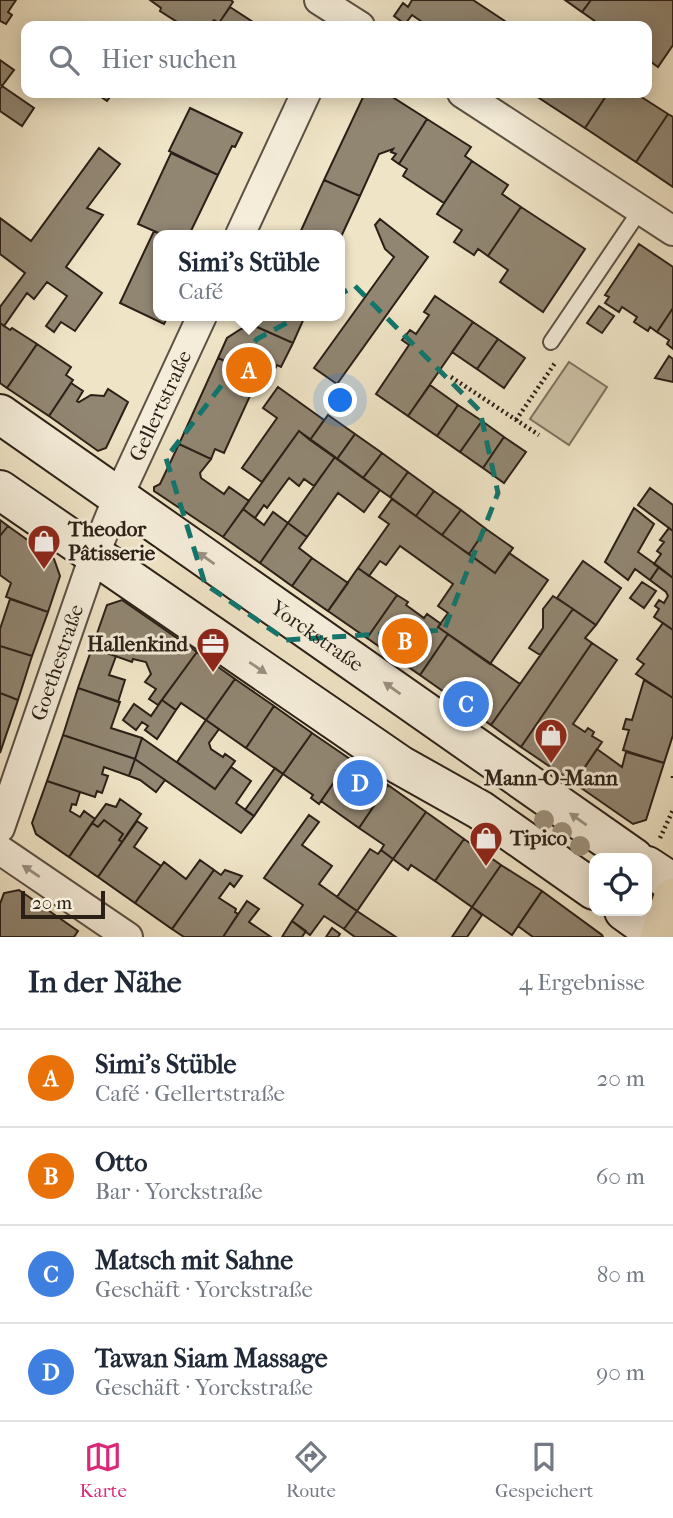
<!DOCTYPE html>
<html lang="de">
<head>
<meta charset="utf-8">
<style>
  :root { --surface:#fff; --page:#f6f6f7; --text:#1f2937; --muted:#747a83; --line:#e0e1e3; --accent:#db2777 }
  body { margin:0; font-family:"IM FELL French Canon",serif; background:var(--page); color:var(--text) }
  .controls { position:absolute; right:21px; bottom:21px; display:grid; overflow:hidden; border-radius:14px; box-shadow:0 4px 18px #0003 }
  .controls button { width:63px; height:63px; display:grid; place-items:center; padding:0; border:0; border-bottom:2px solid var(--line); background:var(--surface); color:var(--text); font:35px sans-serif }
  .scale { position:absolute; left:21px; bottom:18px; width:84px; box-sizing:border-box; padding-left:7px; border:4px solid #2b2017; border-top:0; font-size:19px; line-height:24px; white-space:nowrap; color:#2b2017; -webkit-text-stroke:5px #f5edda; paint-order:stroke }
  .you { position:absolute; left:341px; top:401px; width:24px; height:24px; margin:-18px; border:5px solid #fff; border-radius:50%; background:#1a73e8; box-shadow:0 0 0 10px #1a73e833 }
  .badge { display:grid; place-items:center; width:46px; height:46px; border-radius:50%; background:var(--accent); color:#fff; font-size:23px; font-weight:700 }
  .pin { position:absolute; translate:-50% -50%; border:4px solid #fff; box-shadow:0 2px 7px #0006 }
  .popup { position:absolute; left:153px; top:230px; width:192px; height:91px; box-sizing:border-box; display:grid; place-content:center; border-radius:14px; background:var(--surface); filter:drop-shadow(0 2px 5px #0005); font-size:23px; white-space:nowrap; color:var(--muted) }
  .popup b { font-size:26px; color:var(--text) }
  .popup::after { content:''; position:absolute; left:50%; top:100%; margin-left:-14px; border:14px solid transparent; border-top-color:var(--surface) }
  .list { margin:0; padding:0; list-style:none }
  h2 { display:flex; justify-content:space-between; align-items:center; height:91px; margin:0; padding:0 28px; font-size:30px }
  h2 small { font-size:23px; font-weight:400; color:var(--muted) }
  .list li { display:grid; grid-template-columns:46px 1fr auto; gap:21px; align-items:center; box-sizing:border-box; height:98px; padding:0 28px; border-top:2px solid var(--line) }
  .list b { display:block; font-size:26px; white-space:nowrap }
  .list p { margin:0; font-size:23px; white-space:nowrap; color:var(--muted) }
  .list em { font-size:23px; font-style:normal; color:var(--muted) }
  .icon { flex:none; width:38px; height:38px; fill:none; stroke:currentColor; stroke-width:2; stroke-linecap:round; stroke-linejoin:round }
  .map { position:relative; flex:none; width:673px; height:937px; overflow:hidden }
  .search { position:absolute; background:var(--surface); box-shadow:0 4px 18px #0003; left:21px; right:21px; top:21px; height:77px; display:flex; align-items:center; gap:18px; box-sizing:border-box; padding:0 24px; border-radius:14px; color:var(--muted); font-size:26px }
  .sheet { height:483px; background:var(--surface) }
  nav { display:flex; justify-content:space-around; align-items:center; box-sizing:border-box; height:98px; border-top:2px solid var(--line); background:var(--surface); font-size:19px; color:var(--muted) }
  nav a { display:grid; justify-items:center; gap:4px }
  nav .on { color:var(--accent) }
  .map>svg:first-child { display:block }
</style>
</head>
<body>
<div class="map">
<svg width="673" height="937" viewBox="0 0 673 937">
  <rect width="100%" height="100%" fill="#efe4c6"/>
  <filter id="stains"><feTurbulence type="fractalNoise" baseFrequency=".00286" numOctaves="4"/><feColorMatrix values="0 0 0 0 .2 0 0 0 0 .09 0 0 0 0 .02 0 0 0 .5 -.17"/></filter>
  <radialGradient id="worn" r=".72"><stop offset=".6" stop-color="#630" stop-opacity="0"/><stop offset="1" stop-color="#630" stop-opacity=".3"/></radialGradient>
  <path fill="#cec3a8" stroke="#7c7260" stroke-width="2" d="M569 362 607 387 569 445 530 419Z"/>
  <path fill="#918672" stroke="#2b2017" stroke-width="2" d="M0 0H16L8 12 12 15 6 24 0 21Z
    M150 0H231L233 2 219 23 214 20 209 26H189L183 23 182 25 160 11 161 8Z
    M412 0H473L511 25 428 26 412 15 405 24 394 16 403 3 408 7Z
    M565 0H591L582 12Z
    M591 0H673V45L658 67 647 59V26H602L582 12Z
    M230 7 259 26H209L214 20 219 23Z
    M0 60 14 70 2 86 0 84Z
    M2 86 34 108 22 126 0 111V89Z
    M95 93H113L107 101Z
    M365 93H386L427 119 399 164 392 159 396 154 391 152 393 149 379 154 360 196 324 180Z
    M538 93H608L585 128 536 96Z
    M608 93H635L668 114 636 162 585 128Z
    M190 108 242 133 235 147 232 146 218 175 169 151Z
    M668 114 673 117V187L636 162Z
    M427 119 471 147 465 156 472 161 444 203 403 176 407 169 399 164Z
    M99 148 120 164 87 208 103 215 66 267 102 293 75 331 61 322 54 332 46 326 67 296 47 282 34 299 27 293 4 326 0 323V307L25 273 0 254V218L31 241Z
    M171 153 218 175 189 235H163L138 224Z
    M472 161 508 185 502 194 521 207 488 256 478 249 474 255 454 242 462 230 437 214Z
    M324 180 360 196 340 239V235H299Z
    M521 207 585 249 543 312 500 282 508 270 488 256Z
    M380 219 428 257 337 384 314 368 394 257 385 249 375 225Z
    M154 231 163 235H158V316H168L164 324 120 303Z
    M639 244 673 267V308L657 332 650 327 648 331 634 322 637 317 622 307 619 312 605 303 609 297 605 295Z
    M435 296 473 322 408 416 376 394 409 345 402 340 410 330 416 334 429 315 424 312Z
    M599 306 614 316 602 333 587 323Z
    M673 308V349L667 344 669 340 657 332Z
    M262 316H305L293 343 257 327Z
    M473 322 498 339 477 369 452 352Z
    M0 323 10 330 12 328 37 344 7 388 0 383Z
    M257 327 293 343 281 367 277 365 275 369 270 367 265 379 218 358 227 338 241 329Z
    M498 339 525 358 504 388 477 369Z
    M37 344 71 367 66 375 73 380 49 416 7 388Z
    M669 356 673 359V382L655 378Z
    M218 358 259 376 224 453 215 449 211 459 179 444Z
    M71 383 83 391 77 401 79 402 91 395 104 396 108 389 128 402 106 448 98 451 49 416Z
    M430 385 458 405 437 436 408 416Z
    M278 387 324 420 310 440 299 431 262 482 242 468 277 418 263 408Z
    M458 405 482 421 460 452 437 436Z
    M328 415 355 434 337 459 310 440Z
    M482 421 504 437 483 468 460 452Z
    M299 431 335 457 314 486 304 479 299 486 289 478 267 508 264 505 255 518 243 509Z
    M355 434 382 453 363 478 337 459Z
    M504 437 526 452 504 483 483 468Z
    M179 444 211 459 200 473 201 478 224 494 229 487 249 501 223 537 154 491V487L160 484Z
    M382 453 408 472 390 497 363 478Z
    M335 457 380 490 364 512 338 493 307 537 288 523Z
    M408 472 434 491 416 516 390 497Z
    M650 488 673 505V531L638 505Z
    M434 491 461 510 442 535 416 516Z
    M392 499 495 573 509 553 548 580 490 664 438 627 448 613 438 606 453 584 400 546 386 565 380 561 369 576 358 568 389 524 379 517Z
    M634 508 654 524 638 552 659 567 650 580 635 569 628 580 605 562Z
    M243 509 264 525 273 512 288 523 260 563 223 537Z
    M461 510 486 529 469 554 442 535Z
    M0 520 8 526 0 536Z
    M288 523 307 537 299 548 312 558 292 586 260 563Z
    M8 526 54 559 60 576 48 612 6 597 11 583 0 575V536Z
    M669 528 673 531V578L654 564 661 554 657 551 664 542 660 540Z
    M486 529 513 548 495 573 469 554Z
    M312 558 348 583 328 611 292 586Z
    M583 561 621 588 596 625 557 598Z
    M659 567 673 578V630L654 617 659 609 655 606 659 600 664 603 668 596 666 592 650 580Z
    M358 568 397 595 367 638 328 611Z
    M642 582 656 591 644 608 630 598Z
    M397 595 408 602 406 605 424 618 427 614 441 624 438 627 448 634 420 675 367 638Z
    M553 596 573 609 540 655 529 648 543 628V609Z
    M10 599 48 612 32 656 0 646V629Z
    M122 600 197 652 158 705 149 699 156 689 145 682 151 674 146 662 133 659 132 662 92 648 107 605Z
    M573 609 596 625 585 638 592 643 521 747 491 725Z
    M663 623 673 630V698L636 674 644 664 637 659Z
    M448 634 520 684 491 725 420 675Z
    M592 643 617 660 573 724 585 732 588 728 594 732 592 736 602 742 574 783 521 747Z
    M0 646 32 656 18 700 0 693Z
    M92 648 116 656 109 675 125 680 118 702 78 688Z
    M197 652 235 679 206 720 181 703 176 710 162 700Z
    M235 679 274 706 246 748 206 720Z
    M644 680 673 698V735L664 763 623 750 629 730 623 729 626 719 632 720Z
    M78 688 120 702 111 728 142 738 135 759 63 735Z
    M0 693 18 700 0 753Z
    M162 700 176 710 157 739 145 730 148 726 142 722 136 730 123 720 134 704 151 716Z
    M274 706 312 733 283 774 246 748Z
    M206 720 219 729 209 743 211 749 223 757 225 754 235 761 215 789 177 762Z
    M312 733 350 759 319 804 311 798 313 795 283 774Z
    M63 735 135 759 129 776 104 767 102 774 108 776 102 793 97 791 95 797 47 781Z
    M142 738 215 789 231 767 251 781 236 803 254 816 241 833 135 759Z
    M597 749 622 767 626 752 664 763 646 820 633 824 574 783Z
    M135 759 165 780 156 792 140 780 129 776Z
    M350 759 388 785 359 828 321 801Z
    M275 768 283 774 254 816 245 810Z
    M47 781 80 792 76 805 72 804 70 811 80 817 84 811 95 819 69 857 36 834 32 823Z
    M388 785 426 812 393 859 381 850 384 845 359 828Z
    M120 799 141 814 122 842 119 840 123 834 104 820 98 827 92 823 106 804 116 807Z
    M426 812 464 839 435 881 411 865 408 870 393 859Z
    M309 815 319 822 302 845 332 866 319 884 357 911 344 929 324 916 310 935 292 921 303 905 264 878Z
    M104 820 123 834 119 840 122 842 98 877 69 857 92 823 98 827Z
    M137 821 147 828 134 847 161 866 135 903 98 877Z
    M464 839 501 865 472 907 435 881Z
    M370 849 378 854 381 850 393 859 357 911 337 897Z
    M200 860 214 870 172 929 135 903 164 862 186 879Z
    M501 865 542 891 512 935 472 907Z
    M214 870 221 875 225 870 242 876 234 887 230 883 219 898 236 909 235 912 238 914 223 937H184L172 929Z
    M19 890 78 931 74 937H0V904L4 893Z
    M542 891 602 935 603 937H533L518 926Z
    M247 901 259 909 249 922 271 937H223Z
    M472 907 482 915 467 937H452Z
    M357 911 396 937H355L344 929Z
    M292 921 306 931 302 937H282Z
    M332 928 340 934 338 937H326Z"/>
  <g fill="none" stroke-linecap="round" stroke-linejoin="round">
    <defs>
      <path id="lane" d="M551 342 641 209"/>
      <g id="street">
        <path d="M319 0 360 26"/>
        <path d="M462 93 673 231"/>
        <path d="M240 235 306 93"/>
        <path id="s1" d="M0 828 94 556 118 497 202 316"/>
        <path d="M0 850 128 937"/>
      </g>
      <g id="secondary">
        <path id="s2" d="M0 414 634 858"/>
        <path d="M0 490 400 765 480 810 594 890"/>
        <path d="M647 866 673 883"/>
        <path d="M624 911 660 937"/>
      </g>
      <path id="primary" d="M660 937 673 898"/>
    </defs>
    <use href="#lane" stroke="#5c5143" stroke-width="18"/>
    <use href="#street" stroke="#5c5143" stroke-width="32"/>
    <use href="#secondary" stroke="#2b2017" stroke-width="42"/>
    <use href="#primary" stroke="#2b2017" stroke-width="42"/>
    <path stroke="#2b2017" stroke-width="4.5" stroke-dasharray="2 3.5" stroke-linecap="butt" d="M451 377 539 435
      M516 420 555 363
      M673 776V780
      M660 838 673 810"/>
    <use href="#lane" stroke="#f5edda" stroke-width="14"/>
    <use href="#street" stroke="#f5edda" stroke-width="28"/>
    <use href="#secondary" stroke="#f5edda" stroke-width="38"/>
    <use href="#primary" stroke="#efe4c6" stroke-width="38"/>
  </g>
  <g fill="#9e937d">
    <circle cx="544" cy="820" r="10"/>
    <circle cx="562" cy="832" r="10"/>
    <circle cx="580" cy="846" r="10"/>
  </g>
  <defs><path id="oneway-solid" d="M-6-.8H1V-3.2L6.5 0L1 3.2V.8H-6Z" transform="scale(1.75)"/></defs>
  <g fill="#9a9182">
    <use href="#oneway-solid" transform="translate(206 558) rotate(-145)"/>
    <use href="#oneway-solid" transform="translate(258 668) rotate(34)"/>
    <use href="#oneway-solid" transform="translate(392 688) rotate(-145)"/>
    <use href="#oneway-solid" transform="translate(578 819) rotate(-145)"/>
    <use href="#oneway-solid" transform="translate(31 871) rotate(-146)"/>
  </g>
  <path fill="none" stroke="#0f766e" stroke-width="5" stroke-dasharray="14 9" stroke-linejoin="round" d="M355 286 480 411 498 493 444 630 286 640 205 584 166 458 257 339Z"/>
  <defs>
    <symbol id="shop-pin" viewBox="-11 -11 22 30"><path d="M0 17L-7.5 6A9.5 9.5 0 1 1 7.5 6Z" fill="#8f2418" stroke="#f5edda"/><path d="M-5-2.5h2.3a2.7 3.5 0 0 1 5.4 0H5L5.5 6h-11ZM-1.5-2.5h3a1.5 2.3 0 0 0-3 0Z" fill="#fff"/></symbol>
    <symbol id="office-pin" viewBox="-11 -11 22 30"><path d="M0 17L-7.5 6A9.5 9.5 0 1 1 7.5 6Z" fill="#8f2418" stroke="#f5edda"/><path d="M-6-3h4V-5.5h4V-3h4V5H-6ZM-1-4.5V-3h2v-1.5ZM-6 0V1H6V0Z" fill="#fff"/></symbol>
  </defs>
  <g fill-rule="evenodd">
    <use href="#shop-pin" x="25" y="522" width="38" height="52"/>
    <use href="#office-pin" x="194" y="625" width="38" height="52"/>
    <use href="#shop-pin" x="532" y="716" width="38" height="52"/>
    <use href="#shop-pin" x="467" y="819" width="38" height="52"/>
  </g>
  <g text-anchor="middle" stroke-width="6" stroke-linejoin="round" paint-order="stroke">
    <g font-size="21" fill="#2b2017" stroke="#f5edda">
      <text dy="7" stroke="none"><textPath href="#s1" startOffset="452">Gellertstraße</textPath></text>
      <text dy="7" stroke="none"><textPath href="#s2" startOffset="387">Yorckstraße</textPath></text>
      <text dy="7" stroke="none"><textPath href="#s1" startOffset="175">Goethestraße</textPath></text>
    </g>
    <g font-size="21" font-weight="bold" fill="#2b2017" stroke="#f5edda" text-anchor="start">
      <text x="68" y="536">Theodor<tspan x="68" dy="24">Pâtisserie</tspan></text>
      <text x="188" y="651" text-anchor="end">Hallenkind</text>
      <text x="551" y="785" text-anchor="middle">Mann-O-Mann</text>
      <text x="510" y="845">Tipico</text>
    </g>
  </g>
  <rect width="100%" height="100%" filter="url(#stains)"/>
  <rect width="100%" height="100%" fill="url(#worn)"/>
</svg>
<div class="controls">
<button><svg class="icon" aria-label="locate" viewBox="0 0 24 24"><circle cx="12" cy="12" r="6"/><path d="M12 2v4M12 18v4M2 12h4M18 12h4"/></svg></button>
</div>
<div class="scale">20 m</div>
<div class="you"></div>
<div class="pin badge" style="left:249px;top:370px;background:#e8710a">A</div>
<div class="popup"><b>Simi's Stüble</b>Café</div>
<div class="pin badge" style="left:405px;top:641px;background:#e8710a">B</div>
<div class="pin badge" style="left:466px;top:704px;background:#3f7fe0">C</div>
<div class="pin badge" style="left:360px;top:783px;background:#3f7fe0">D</div>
<div class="search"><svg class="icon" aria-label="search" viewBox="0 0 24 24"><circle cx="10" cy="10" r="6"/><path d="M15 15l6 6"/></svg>Hier suchen</div>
</div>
<section class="sheet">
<h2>In der Nähe<small>4 Ergebnisse</small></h2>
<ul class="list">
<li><span class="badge" style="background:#e8710a">A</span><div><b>Simi's Stüble</b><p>Café · Gellertstraße</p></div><em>20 m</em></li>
<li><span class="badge" style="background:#e8710a">B</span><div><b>Otto</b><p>Bar · Yorckstraße</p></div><em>60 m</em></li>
<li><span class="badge" style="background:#3f7fe0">C</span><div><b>Matsch mit Sahne</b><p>Geschäft · Yorckstraße</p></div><em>80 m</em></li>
<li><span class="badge" style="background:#3f7fe0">D</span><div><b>Tawan Siam Massage</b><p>Geschäft · Yorckstraße</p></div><em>90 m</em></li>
</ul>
</section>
<nav>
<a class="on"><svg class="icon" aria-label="map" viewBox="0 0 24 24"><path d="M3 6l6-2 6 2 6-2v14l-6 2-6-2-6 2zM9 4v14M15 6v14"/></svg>Karte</a>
<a><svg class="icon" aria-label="directions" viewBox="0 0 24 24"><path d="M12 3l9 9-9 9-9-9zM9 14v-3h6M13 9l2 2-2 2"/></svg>Route</a>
<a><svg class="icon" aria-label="saved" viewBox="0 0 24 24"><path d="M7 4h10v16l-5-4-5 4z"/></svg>Gespeichert</a>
</nav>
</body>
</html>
